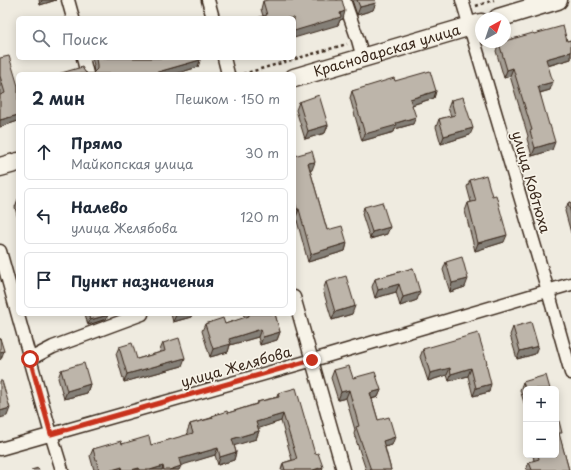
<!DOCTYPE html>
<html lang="ru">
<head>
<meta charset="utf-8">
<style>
  :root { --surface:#fff; --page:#f6f6f7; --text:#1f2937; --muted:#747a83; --line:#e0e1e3 }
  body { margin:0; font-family:"Playpen Sans",sans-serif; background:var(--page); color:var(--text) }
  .controls { position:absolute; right:12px; bottom:12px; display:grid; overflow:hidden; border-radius:6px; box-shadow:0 2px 10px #0003 }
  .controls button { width:36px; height:36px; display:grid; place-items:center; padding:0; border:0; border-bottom:1px solid var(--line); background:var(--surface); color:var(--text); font:20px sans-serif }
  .compass { position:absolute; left:475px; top:12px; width:36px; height:36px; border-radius:50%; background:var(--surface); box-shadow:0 2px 10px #0003; rotate:40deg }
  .stop { position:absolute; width:12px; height:12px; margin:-9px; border:3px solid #c8321e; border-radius:50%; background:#fff }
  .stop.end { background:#c8321e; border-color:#fff; box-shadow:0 1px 4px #0008 }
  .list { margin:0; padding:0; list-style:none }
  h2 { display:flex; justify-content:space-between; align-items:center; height:52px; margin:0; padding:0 16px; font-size:17px }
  h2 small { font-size:13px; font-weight:400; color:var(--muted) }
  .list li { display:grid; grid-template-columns:26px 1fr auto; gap:12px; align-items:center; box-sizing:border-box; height:56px; margin:0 8px 8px; padding:0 8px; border:1px solid var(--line); border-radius:6px }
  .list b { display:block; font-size:15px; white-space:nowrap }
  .list p { margin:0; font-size:13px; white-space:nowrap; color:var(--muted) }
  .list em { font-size:13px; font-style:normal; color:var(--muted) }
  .icon { flex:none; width:22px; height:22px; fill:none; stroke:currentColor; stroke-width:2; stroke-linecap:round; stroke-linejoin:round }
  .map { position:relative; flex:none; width:571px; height:470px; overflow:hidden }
  .search { position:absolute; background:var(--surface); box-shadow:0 2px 10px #0003; left:16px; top:16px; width:280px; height:44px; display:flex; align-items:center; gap:10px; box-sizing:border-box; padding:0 14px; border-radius:6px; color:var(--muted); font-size:15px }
  .panel { position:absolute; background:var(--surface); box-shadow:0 2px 10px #0003; left:16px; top:72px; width:280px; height:244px; border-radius:6px }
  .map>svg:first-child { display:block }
</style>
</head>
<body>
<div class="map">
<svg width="571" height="470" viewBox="0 0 571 470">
  <rect width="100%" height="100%" fill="#efebe0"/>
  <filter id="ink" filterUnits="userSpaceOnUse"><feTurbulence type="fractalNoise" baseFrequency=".025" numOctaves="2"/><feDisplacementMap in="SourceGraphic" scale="8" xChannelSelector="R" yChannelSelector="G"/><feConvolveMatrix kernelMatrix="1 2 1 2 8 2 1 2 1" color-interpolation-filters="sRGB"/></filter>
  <g filter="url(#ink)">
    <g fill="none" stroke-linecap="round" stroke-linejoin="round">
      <defs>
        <path id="minor" d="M68 0 73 18
          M208 0 213 18
          M344 0 358 40 363 58
          M462 0 548 291 571 373
          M83 58 87 74
          M224 58 228 74
          M0 251 51 434 62 470
          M294 297 343 470
          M30 359 53 347 142 314
          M0 449 313 360 571 284"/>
        <g id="secondary">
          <path d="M498 18 558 0"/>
          <path id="s1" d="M294 78 481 23"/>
          <path d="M0 167 18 162"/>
        </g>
      </defs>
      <use href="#minor" stroke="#3b2a1e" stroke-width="15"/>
      <use href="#secondary" stroke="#3b2a1e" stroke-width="21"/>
      <path stroke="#3b2a1e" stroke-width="2.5" stroke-dasharray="3 3" stroke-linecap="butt" d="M476 6 494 0
        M243 74 347 44"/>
      <use href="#minor" stroke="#f7f3e8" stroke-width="12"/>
      <use href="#secondary" stroke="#f7f3e8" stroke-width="18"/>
    </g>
    <path fill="#a39c92" stroke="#3b2a1e" d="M39 0H56L40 5Z
      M352 0H375L373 10 357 15Z
      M263 1 343 19 340 20 338 25 263 16 261 9Z
      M534 34 567 41 571 40V59L548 66 550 90 540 93 552 150 532 156 527 139 528 136 510 76 504 78 496 51 499 43Z
      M0 58 18 86V121L0 127Z
      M92 58H200V60L198 67 175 74H58L85 72 88 74H92L94 72 93 67 94 65Z
      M395 81 436 91 434 98 412 105 413 124 395 129 394 132 362 141 350 98 352 91Z
      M451 100 470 135 441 144 436 127 439 119 451 116 448 108Z
      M299 102 328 125 325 133 305 139 296 110Z
      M294 156 312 170H310L327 230 347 243 345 251 308 262 296 217H294Z
      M470 180 504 242 475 251 465 211 468 203 471 202 467 187Z
      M18 199V219L15 207Z
      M571 202V233L565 211 568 203Z
      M364 207 387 234 370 239 362 214Z
      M446 262 465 287 450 292 443 270Z
      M413 268 417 300 400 306 396 292 375 298 372 287 375 279Z
      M326 282 352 314 332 320 323 290Z
      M85 314H108L106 319 88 325Z
      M171 314H192L191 317 173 322Z
      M243 314H275L280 332 277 340 260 345 258 337 230 345 228 352 210 357 202 331 205 324H225L245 318Z
      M513 327 535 354 517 359 510 335Z
      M163 343 182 366 124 382 116 354 119 347 137 359 161 352 160 350Z
      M423 349 487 363 486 366 489 392 473 396 468 376 449 381 447 375 428 381 420 357Z
      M61 370 90 384 87 393 64 399 58 378Z
      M334 370 381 390 378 397 372 399 378 420 392 445 385 447 391 470H366L354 434 355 430 346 398 338 400 331 378Z
      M523 382 526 389V409L520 390Z
      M278 393 315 454 322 470H281L283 463 292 460 281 421 258 428 259 431 256 439 234 445 236 452 234 460 218 465 215 455 180 465 179 470H94L90 456 93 449 122 444 151 445 188 435 187 432 190 424 211 418 212 416 228 413 256 404 257 402 277 397Z
      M560 438 569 470H526L529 462 534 461 533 455H556Z"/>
    <path fill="#847f77" stroke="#3b2a1e" d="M42 0H56L40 5Z
      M376 3 373 10 357 15 360 7Z
      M345 11 343 19 340 20 338 25 294 38V31Z
      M571 52V59L543 67 546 59Z
      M200 60 198 67 175 74H151Z
      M513 68 510 76 504 78 507 70Z
      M553 82 550 90 535 94 538 86Z
      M436 91 434 98 408 106 410 99Z
      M18 115V121L0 127V120Z
      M416 117 413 124 395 129 394 132 362 141 365 134 396 123Z
      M328 125 325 133 305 139 308 131Z
      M473 128 470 135 441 144 444 136Z
      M555 142 552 150 532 156 535 148Z
      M315 162 312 170 305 172 308 163Z
      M297 209H299L296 217H294Z
      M390 227 387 234 370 239 372 232Z
      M507 235 504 242 475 251 478 243Z
      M347 243 345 251 308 262 311 254Z
      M468 279 465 287 450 292 452 283Z
      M399 284 396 292 375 298 378 290Z
      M420 292 417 300 400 306 403 297Z
      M355 306 352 314 332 320 335 312Z
      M179 314H192L191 317 173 322 176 315Z
      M108 315 106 319 88 325 90 320Z
      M261 329 258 337 230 345 228 352 210 357 213 349 229 339Z
      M280 332 277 340 260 345 263 337Z
      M538 346 535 354 517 359 520 351Z
      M4 351 1 359 0 360V352Z
      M185 358 182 366 124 382 127 374Z
      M450 368 447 375 428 381 430 373Z
      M471 368 468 376 449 381 451 374Z
      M90 384 87 393 64 399 67 391Z
      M491 384 489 392 473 396 476 388Z
      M349 390 346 398 338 400 341 392Z
      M381 390 378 397 367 400 370 393Z
      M10 408 7 416 0 418V411Z
      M283 414 281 421 254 430 256 422Z
      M259 431 256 439 230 447 232 439Z
      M395 437 392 445 380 448 383 441Z
      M218 448 215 455 176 467 179 459Z
      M236 452 234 460 218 465 220 457Z
      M163 466 162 470H150Z
      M181 466 179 470H169Z
      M122 467 121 470H112Z
      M323 467 322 470H313Z
      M139 468 138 470H131Z"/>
    <path fill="#bdb5aa" stroke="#3b2a1e" d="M268 0H342L345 11 340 13 341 17 294 31V18H257L267 15 263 1Z
      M357 0H375L376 3 360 7Z
      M563 26 567 41 571 40V52L546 59 553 82 538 86 549 125H550L555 142 535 148 530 131 532 130 513 68 507 70 499 43 505 42V41L533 33 534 34Z
      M9 56 18 86V115L0 120V95L5 93 0 76V58Z
      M97 58H200V60L151 74H58L82 67 85 72 88 74H92L97 69V65L96 59H97Z
      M430 71 436 91 410 99 416 117 396 123 397 125 365 134 352 91 394 78 395 81Z
      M319 95 328 125 308 131 299 102Z
      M463 97 473 128 444 136 439 119 455 115 451 100Z
      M312 151 315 162 308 163 327 230 342 226 347 243 311 254 299 209H297L294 198V156Z
      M486 175 492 196 496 195 507 235 478 243 468 203 476 201 470 180Z
      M382 202 390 227 372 232 364 207Z
      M571 202V214L568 203Z
      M462 257 468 279 452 283 446 262Z
      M413 268 420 292 403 297 399 284 378 290 375 279Z
      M346 276 355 306 335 312 326 282Z
      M88 314H108V315L90 320Z
      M249 314H275L280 332 263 337 261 329 229 339 231 344 213 349 205 324 223 318 225 324 249 316Z
      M531 322 538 346 520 351 513 327Z
      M478 333 487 363 486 364 491 384 476 388 471 368 451 374 450 368 430 373 423 349Z
      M0 338 4 351 0 352Z
      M179 338 185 358 127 374 119 347 132 343 137 359 165 351 163 343Z
      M84 363 90 384 67 391 61 370Z
      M349 366 353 378 375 372 381 390 370 393 378 420 389 417 395 437 383 441 391 470H371L356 427 359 426 349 390 341 392 334 370Z
      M546 375 550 389H526V391L523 382Z
      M0 381H2L10 408 0 411Z
      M296 388 315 454 318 453 323 467 313 470H285L283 463 297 459 283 414 256 422 259 431 232 439 236 452 220 457 218 448 179 459 181 466 169 470H164L163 466 150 470H140L139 468 131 470H123L122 467 112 470H99L93 449 121 441 122 444 149 436 151 445 193 433 190 424 213 418 212 416 227 411 228 413 257 404V402L279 397 278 393Z
      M559 421 562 433H559L569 470H532L529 462 539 459 538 455H556V422Z
      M38 468 39 470H31Z"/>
  </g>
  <g fill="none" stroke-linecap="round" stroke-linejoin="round" filter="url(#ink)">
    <path stroke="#c8321e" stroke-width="5" d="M30 359 51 434 312 360"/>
  </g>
  <g text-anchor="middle" stroke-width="3.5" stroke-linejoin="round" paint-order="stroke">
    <g font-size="14" fill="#3b2a1e" stroke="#f7f3e8">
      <text dy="5" stroke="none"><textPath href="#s1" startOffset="97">Краснодарская улица</textPath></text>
      <text transform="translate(531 182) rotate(74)" y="5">улица Ковтюха</text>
      <text transform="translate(236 367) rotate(-16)" y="5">улица Желябова</text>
    </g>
  </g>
</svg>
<div class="controls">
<button>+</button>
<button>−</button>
</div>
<svg class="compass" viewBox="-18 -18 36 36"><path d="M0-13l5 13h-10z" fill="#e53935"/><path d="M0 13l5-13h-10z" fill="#747a83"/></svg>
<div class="stop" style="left:30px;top:359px"></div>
<div class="stop end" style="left:312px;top:360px"></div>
<div class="search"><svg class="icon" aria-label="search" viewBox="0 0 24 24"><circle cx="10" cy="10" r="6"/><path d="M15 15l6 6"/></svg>Поиск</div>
<section class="panel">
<h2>2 мин<small>Пешком · 150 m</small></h2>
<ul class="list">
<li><svg class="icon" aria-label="ahead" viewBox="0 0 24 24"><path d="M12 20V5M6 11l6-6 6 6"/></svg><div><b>Прямо</b><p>Майкопская улица</p></div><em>30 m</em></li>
<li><svg class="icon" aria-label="left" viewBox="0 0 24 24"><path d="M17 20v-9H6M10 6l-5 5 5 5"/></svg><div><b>Налево</b><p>улица Желябова</p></div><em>120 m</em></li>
<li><svg class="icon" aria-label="arrive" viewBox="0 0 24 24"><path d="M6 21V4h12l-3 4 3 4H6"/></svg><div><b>Пункт назначения</b></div></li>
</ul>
</section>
</div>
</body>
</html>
